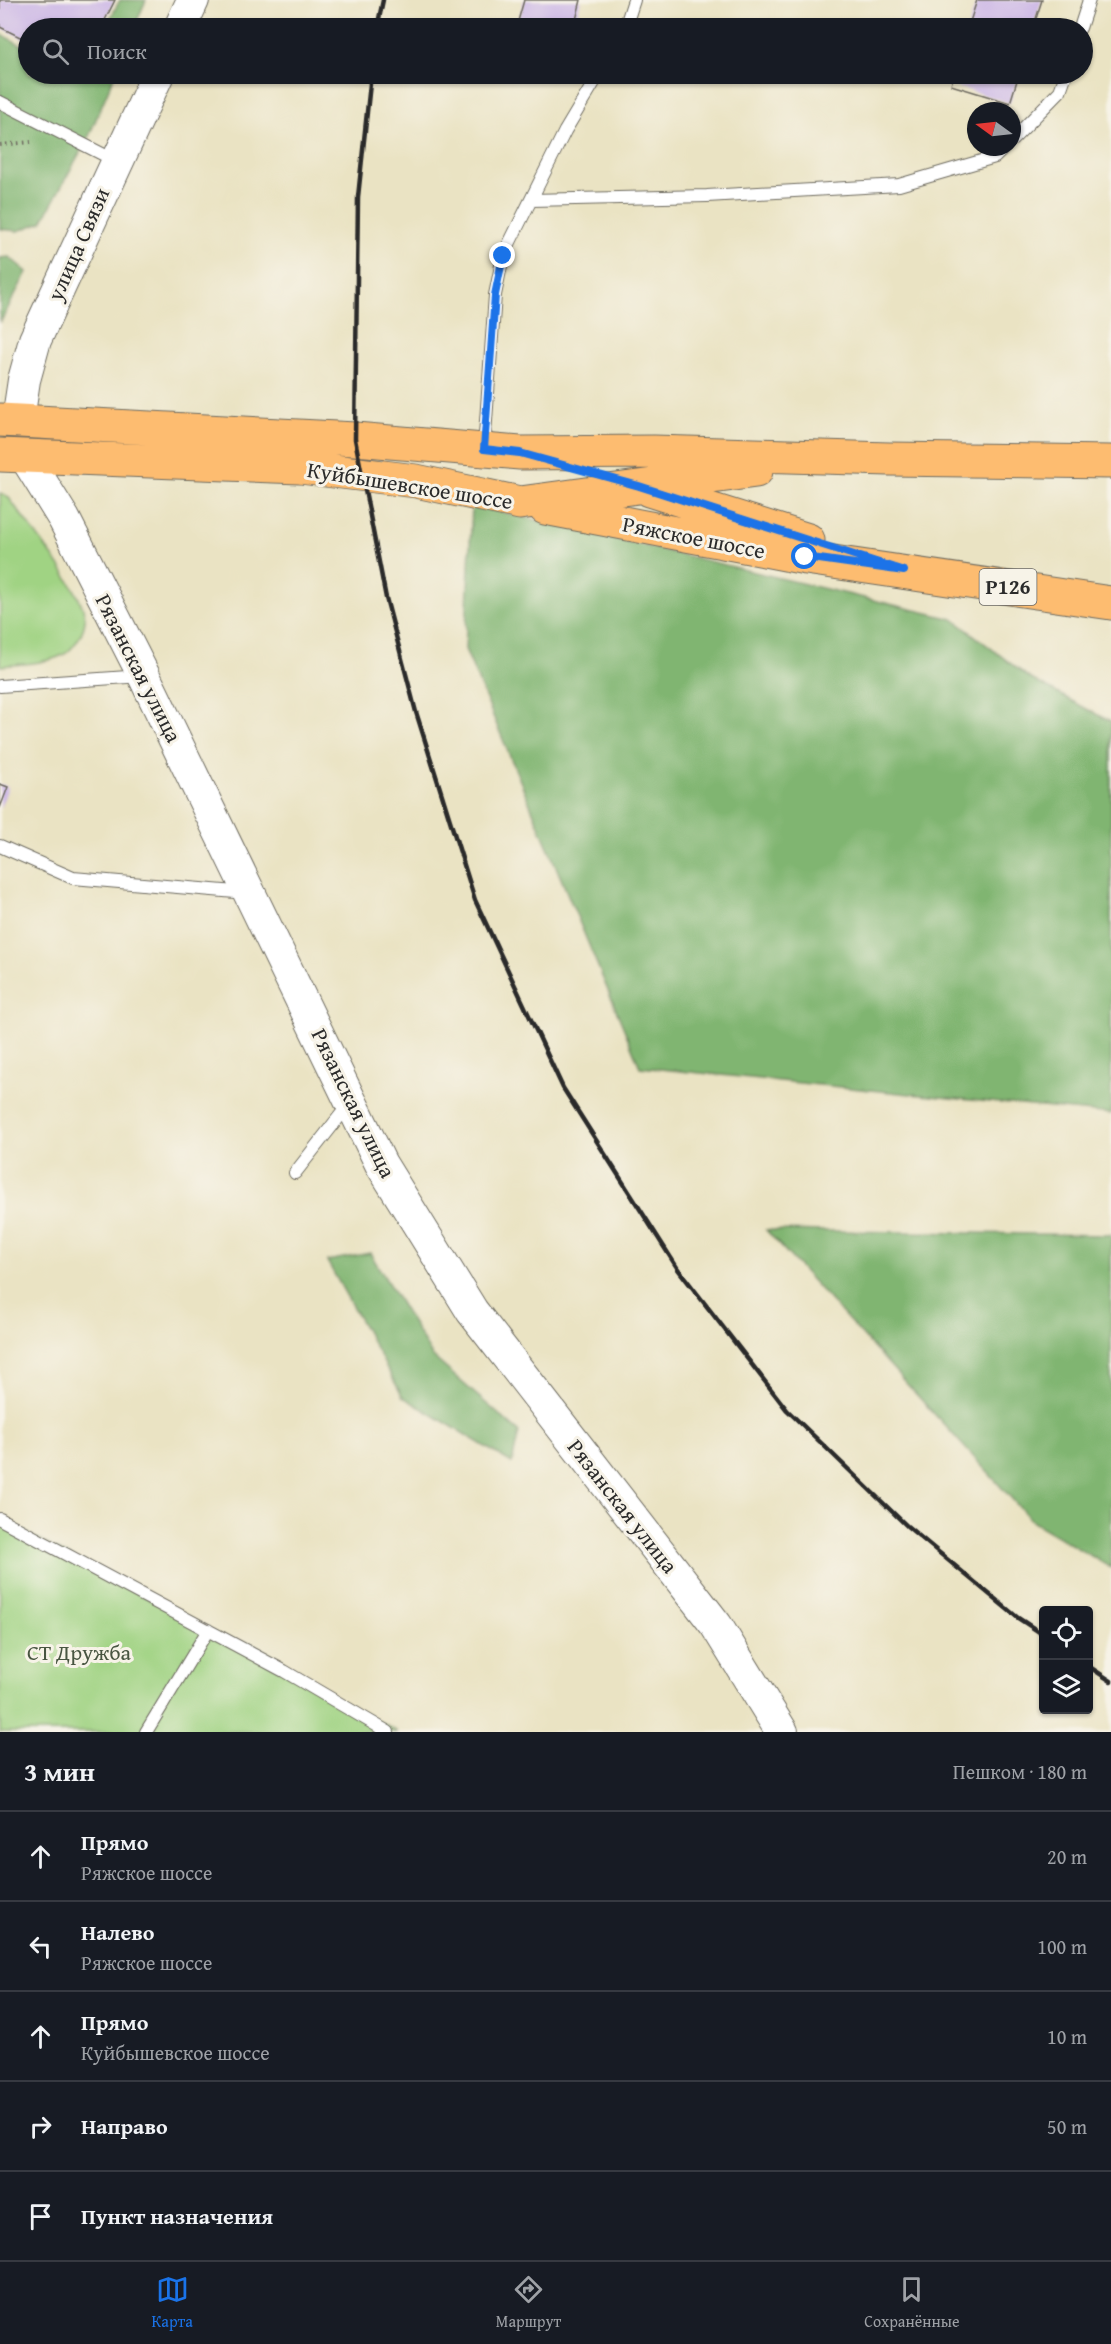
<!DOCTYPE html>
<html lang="ru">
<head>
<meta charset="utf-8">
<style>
  :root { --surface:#171b24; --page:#242831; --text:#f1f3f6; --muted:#9ea1a6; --line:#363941; --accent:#1a73e8 }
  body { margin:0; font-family:"Gentium Book Plus",serif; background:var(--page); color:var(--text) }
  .controls { position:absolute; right:18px; bottom:18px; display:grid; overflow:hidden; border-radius:6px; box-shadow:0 2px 4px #0004 }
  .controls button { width:54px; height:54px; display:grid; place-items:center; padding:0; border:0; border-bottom:2px solid var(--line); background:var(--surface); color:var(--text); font:30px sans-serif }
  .compass { position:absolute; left:967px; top:102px; width:54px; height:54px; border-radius:50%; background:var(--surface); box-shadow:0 2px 4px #0004; rotate:285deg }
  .stop { position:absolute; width:18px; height:18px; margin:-14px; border:4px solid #1a73e8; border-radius:50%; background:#fff }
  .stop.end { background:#1a73e8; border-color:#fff; box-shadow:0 2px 6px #0008 }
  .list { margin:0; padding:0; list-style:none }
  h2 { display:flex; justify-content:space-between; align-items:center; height:78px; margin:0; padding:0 24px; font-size:26px }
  h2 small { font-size:20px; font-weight:400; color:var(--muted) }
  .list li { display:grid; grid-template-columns:39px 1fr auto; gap:18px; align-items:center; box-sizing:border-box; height:90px; padding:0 24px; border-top:2px solid var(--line) }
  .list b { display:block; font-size:22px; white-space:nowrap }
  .list p { margin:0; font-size:20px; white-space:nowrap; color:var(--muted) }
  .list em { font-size:20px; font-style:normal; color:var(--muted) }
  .icon { flex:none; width:33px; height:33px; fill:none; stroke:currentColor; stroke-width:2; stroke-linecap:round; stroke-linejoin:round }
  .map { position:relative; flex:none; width:1111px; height:1732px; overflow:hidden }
  .search { position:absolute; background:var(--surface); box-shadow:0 2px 4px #0004; left:18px; right:18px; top:18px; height:66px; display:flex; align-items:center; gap:15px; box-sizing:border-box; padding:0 21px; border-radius:33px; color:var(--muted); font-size:22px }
  .sheet { height:528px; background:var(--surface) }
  nav { display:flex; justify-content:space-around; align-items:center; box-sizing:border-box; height:84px; border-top:2px solid var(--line); background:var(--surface); font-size:16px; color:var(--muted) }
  nav a { display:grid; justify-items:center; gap:3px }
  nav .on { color:var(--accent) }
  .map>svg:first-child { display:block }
</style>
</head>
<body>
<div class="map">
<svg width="1111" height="1732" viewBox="0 0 1111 1732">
  <rect width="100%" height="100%" fill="#f7f3e8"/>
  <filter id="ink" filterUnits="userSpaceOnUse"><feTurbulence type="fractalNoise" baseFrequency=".0167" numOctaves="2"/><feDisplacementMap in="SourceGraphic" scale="12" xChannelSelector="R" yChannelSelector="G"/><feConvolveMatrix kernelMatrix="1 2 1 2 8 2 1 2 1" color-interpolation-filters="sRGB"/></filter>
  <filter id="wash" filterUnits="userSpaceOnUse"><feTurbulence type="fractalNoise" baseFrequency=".008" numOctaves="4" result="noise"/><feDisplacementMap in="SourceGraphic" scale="24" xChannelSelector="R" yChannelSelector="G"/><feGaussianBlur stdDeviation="1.35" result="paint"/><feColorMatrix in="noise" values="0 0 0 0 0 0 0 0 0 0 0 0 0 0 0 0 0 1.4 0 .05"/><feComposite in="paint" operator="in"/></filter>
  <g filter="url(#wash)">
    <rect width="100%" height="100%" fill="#eae3c3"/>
    <path fill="#a0d383" stroke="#667f57" stroke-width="1.5" d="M0 493 9 498C28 526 81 586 85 617 86 630 74 649 63 655 44 664 21 664 0 666Z
      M0 1519 398 1732H0Z"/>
    <path fill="#80b571" stroke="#56704e" stroke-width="1.5" d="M120 0H146L134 28H105Z
      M0 34 28 48V74H115L89 136 42 222 18 231 0 229Z
      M9 257 27 272 0 323V258Z
      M472 505 953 619 1031 679 1111 722V1114L640 1067 465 649Z
      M766 1230 1111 1235V1568L1033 1522Z
      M370 1253 433 1357 519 1432 512 1463 403 1397 327 1261Z"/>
    <g id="blocks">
      <path fill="#ccb7e6" d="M0 0H115L101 28H28V41L0 27Z
        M524 0H581L574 28H516Z
        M977 0H1042L1033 28H968Z
        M954 74H1019L1010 103 951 85Z
        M0 784 8 787 0 808Z"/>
    </g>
  </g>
  <g filter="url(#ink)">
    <use href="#blocks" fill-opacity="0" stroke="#6e6b60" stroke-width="1.5"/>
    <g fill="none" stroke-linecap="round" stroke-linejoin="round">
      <defs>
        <path id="service" d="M625 28 634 0
          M1080 28 1089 0
          M0 102 116 161
          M1012 140 1060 91 1066 74
          M531 200 707 196 899 185 995 157 1005 147
          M484 449 495 295 503 256 565 131 599 74
          M0 686 142 676
          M0 846 73 878 247 893
          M295 1173 350 1103
          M0 1519 284 1671 388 1732
          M146 1732 208 1630"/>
        <path id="tertiary" d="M180 28 193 0
          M18 420 24 380 35 340 158 74
          M25 456 64 519 144 676 381 1164 472 1311 716 1625 782 1732"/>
        <path id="primary" d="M0 420 355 439 520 453 654 452 889 459 1111 462
          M0 455 300 467 416 481 520 503 756 471
          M649 490 808 540
          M545 508 806 558 1111 603"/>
      </defs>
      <use href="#service" stroke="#6e6b60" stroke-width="14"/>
      <use href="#tertiary" stroke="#6e6b60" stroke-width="34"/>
      <use href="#primary" stroke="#6e6b60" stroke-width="35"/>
      <path stroke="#6e6b60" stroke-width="4" stroke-dasharray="1.5 4.5" stroke-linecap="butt" d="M0 145 31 142"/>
      <use href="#service" stroke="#fff" stroke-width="12"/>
      <use href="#tertiary" stroke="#fff" stroke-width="32"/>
      <use href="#primary" stroke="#fdbc70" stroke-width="33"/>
      <path stroke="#2b2b2b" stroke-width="4.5" d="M377 28 383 0
        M371 74 358 197 355 439 386 598 416 712 475 900 563 1088 678 1269 787 1410 907 1526 1018 1618 1044 1635
        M1088 1666 1111 1681"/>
    </g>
  </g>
  <g fill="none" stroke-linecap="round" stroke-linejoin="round" filter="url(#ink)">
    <path stroke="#1a73e8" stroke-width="8" d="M503 256 495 295 484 449 520 453 639 486 904 571 805 557"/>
  </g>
  <g text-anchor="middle" stroke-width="6" stroke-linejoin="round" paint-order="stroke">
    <rect fill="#f7f3e8" stroke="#686764" stroke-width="1.5" x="979.5" y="569" width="57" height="36" rx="4.5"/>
    <g font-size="21" font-weight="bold" fill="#2b2b2b">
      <text x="1008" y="594">Р126</text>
    </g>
    <g font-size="22" fill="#2b2b2b" stroke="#f7f3e8">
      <text transform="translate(78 244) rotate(-66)" y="8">улица Связи</text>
      <text transform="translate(410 485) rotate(9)" y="8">Куйбышевское шоссе</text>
      <text transform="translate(694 537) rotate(11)" y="8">Ряжское шоссе</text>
      <text transform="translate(139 668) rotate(63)" y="8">Рязанская улица</text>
      <text transform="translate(354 1103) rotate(64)" y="8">Рязанская улица</text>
      <text transform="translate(623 1506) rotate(52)" y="8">Рязанская улица</text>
    </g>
    <g font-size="22" fill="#485541" stroke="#f7f3e8">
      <text x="79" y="1660">СТ Дружба</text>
    </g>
  </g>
</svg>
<div class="controls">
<button><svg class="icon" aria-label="locate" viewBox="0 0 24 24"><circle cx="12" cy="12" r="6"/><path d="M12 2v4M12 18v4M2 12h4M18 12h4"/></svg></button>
<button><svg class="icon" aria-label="layers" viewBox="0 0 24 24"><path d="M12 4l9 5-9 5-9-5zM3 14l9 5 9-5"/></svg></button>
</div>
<svg class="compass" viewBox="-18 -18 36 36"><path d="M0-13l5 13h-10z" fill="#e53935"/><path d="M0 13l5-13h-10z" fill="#9ea1a6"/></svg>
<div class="stop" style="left:805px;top:557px"></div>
<div class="stop end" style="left:503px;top:256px"></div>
<div class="search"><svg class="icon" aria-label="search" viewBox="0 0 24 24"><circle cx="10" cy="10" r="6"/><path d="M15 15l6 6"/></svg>Поиск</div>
</div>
<section class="sheet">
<h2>3 мин<small>Пешком · 180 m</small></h2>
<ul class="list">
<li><svg class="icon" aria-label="ahead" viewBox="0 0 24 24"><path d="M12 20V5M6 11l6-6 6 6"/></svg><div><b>Прямо</b><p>Ряжское шоссе</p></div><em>20 m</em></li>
<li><svg class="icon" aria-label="left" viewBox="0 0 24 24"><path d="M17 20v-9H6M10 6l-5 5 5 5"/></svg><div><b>Налево</b><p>Ряжское шоссе</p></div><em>100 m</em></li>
<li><svg class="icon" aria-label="ahead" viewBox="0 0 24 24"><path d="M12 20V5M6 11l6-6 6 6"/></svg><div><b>Прямо</b><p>Куйбышевское шоссе</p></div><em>10 m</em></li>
<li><svg class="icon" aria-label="right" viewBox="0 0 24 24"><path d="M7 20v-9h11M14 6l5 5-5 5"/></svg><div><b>Направо</b></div><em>50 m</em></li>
<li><svg class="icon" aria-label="arrive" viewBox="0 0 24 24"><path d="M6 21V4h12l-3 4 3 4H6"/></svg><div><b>Пункт назначения</b></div></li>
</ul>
</section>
<nav>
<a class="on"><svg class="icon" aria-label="map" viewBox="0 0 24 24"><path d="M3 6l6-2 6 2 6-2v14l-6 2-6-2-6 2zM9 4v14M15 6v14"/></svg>Карта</a>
<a><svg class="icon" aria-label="directions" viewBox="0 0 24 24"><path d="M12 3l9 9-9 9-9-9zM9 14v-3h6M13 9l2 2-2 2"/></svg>Маршрут</a>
<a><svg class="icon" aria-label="saved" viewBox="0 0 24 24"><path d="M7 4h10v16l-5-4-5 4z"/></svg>Сохранённые</a>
</nav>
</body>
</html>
